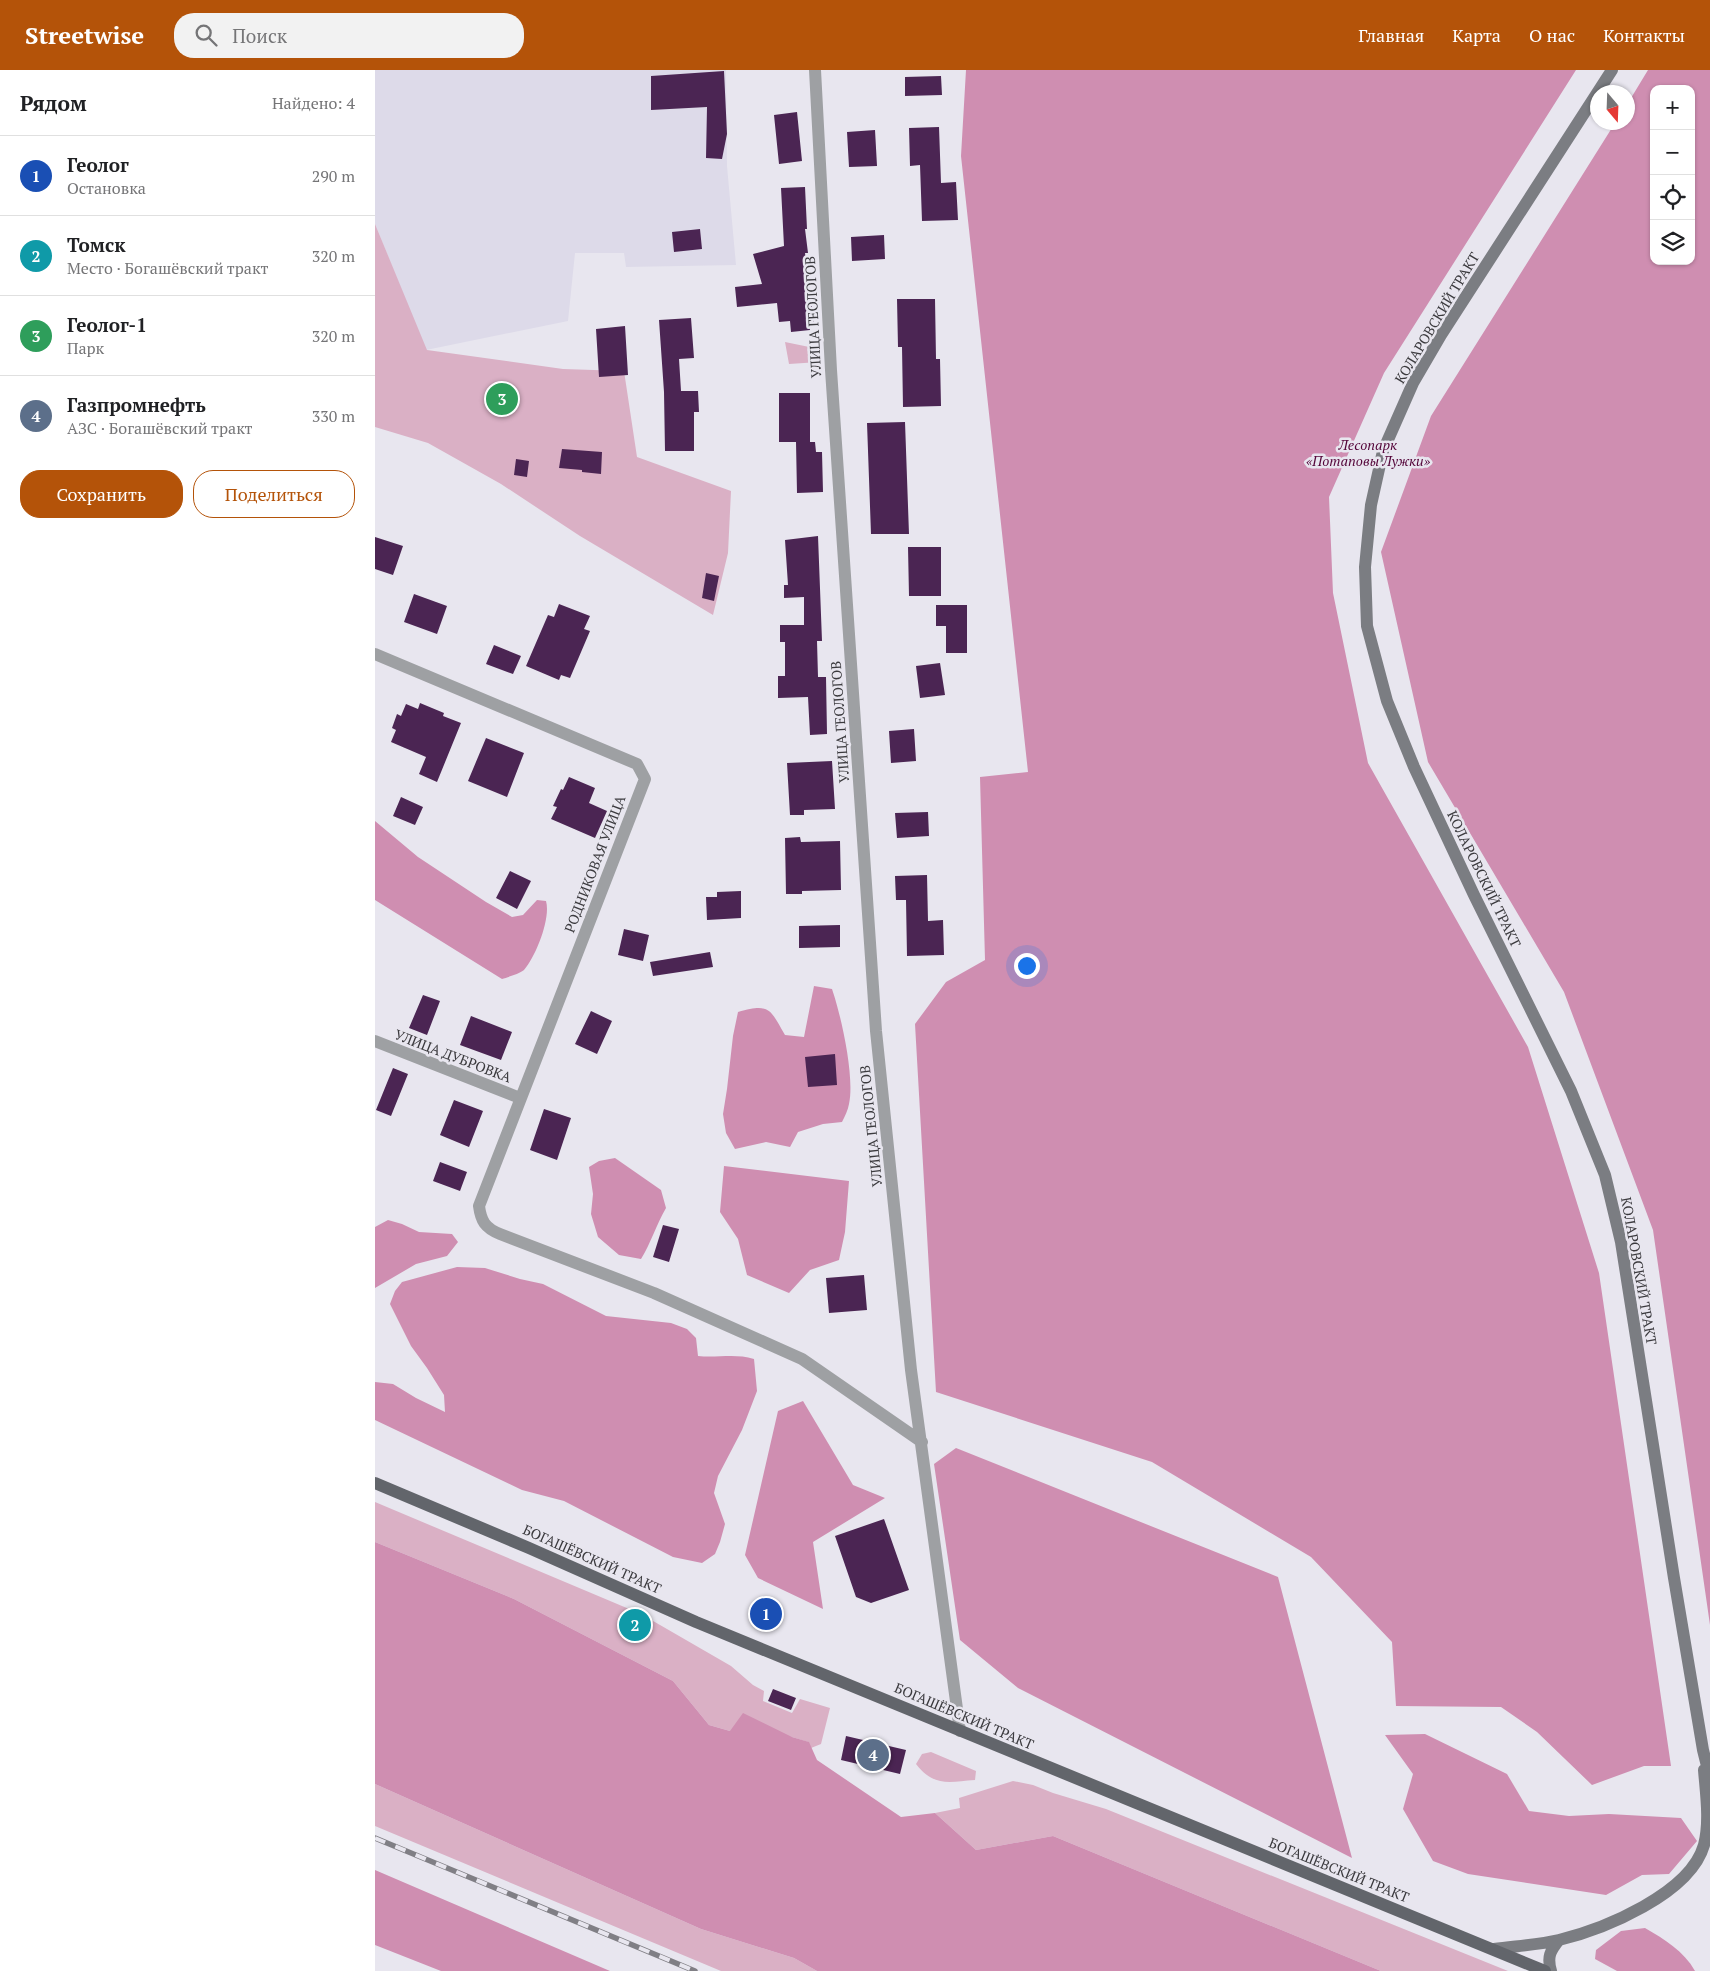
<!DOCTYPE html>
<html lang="ru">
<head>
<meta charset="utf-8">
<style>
  :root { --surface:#fff; --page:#f2f2f2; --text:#202124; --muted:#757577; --line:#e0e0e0; --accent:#b45309 }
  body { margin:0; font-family:"PT Serif",serif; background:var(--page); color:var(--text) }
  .controls { position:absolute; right:15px; top:15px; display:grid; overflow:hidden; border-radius:10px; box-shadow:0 1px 4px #0004 }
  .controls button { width:45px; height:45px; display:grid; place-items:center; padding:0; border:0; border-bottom:1px solid var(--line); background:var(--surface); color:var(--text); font:25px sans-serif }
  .compass { position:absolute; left:1215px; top:15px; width:45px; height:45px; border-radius:50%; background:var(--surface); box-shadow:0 1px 4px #0004; rotate:161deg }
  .you { position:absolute; left:651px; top:895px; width:18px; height:18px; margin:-12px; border:4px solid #fff; border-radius:50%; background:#1a73e8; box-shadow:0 0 0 8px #1a73e833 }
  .badge { display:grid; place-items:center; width:32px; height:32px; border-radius:50%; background:var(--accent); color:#fff; font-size:16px; font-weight:700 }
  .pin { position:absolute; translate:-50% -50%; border:2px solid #fff; box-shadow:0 1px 5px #0006 }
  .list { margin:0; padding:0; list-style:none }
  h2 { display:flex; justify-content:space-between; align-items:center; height:65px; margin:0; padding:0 20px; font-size:21px }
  h2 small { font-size:16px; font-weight:400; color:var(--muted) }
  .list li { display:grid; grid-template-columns:32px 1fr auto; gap:15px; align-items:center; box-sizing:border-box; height:80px; padding:0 20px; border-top:1px solid var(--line) }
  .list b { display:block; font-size:19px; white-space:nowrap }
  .list p { margin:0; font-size:16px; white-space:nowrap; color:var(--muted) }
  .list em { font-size:16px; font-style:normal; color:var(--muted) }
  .actions { display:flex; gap:10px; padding:15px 20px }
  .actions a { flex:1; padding:11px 0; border:1px solid var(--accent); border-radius:20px; text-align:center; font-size:18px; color:var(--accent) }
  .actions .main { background:var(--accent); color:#fff }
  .icon { flex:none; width:28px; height:28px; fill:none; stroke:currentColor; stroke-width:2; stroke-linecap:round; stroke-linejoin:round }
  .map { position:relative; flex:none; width:1335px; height:1901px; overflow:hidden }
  header { display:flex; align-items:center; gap:30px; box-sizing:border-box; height:70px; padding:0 25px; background:var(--accent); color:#fff }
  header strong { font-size:24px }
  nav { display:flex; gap:28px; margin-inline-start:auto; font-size:18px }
  .search { width:350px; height:45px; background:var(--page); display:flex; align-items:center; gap:12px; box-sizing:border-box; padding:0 18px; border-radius:20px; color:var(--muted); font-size:19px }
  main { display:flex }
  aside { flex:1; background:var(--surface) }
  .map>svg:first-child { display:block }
</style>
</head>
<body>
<header>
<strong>Streetwise</strong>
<div class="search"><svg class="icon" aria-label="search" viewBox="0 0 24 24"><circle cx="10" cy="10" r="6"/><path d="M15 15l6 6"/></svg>Поиск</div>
<nav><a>Главная</a><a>Карта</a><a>О нас</a><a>Контакты</a></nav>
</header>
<main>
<aside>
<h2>Рядом<small>Найдено: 4</small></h2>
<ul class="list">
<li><span class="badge" style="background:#1a4fb4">1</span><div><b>Геолог</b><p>Остановка</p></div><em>290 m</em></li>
<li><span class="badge" style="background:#0f9aa8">2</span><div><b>Томск</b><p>Место · Богашёвский тракт</p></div><em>320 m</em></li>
<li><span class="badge" style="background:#2e9e5b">3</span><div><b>Геолог-1</b><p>Парк</p></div><em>320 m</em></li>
<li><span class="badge" style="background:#5c6f8a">4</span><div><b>Газпромнефть</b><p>АЗС · Богашёвский тракт</p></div><em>330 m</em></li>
</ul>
<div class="actions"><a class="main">Сохранить</a><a>Поделиться</a></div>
</aside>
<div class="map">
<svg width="1335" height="1901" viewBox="0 0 1335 1901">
  <rect width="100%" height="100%" fill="#e8e6ef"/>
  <path fill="#dddae9" d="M0 0H351L352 96 361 195 251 197 249 183H200L193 251 51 280 0 154Z"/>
  <path fill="#dab0c5" d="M0 154 52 280 188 299 249 301 262 387 356 421 353 483 338 545 205 466 126 414 53 373 0 357Z
    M410 272 444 279V292L414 294Z
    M0 1432 266 1544 356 1596 378 1615 389 1621 388 1631 417 1643 425 1629 455 1638 446 1674 436 1678 433 1672 417 1667 355 1661 334 1655 298 1611 139 1529 0 1472Z
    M556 1682 601 1701 600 1710C573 1712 559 1717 541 1694L547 1684Z
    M638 1711 658 1715 678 1723 731 1739 1133 1901H1006L678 1766 601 1780 560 1743 585 1738 584 1728Z
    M0 1714 326 1859 419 1888 442 1901H346L0 1756Z"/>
  <path fill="#cf8eb1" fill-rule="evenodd" d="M591 0H1201L1009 303 954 427 958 523 993 693 1153 977 1224 1203 1296 1696H1269L1217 1715 1162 1662 1126 1637 1021 1636 1017 1572 936 1487 777 1392 561 1322 540 954 571 912 610 890 605 707 653 702 586 86Z
    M1273 0H1335V1555L1278 1160 1189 922 1053 692 1006 482 1056 346 1240 53 1252 52 1253 33ZM1279 19H1316V191H1279Z
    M0 751 43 787 111 832 137 847 148 845 162 830 171 831C176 848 161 886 149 900 144 904 133 907 127 909L0 830Z
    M439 916 457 919C466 945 480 1007 474 1034 473 1040 470 1046 467 1052L448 1054 423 1062 415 1077 391 1072 360 1079 351 1063 348 1044 352 1019 358 966 363 942C395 933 395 939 410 965L429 967Z
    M240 1088 286 1120 291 1138C281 1155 276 1173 266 1189L244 1185 223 1167 216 1144 218 1124 214 1097 224 1091Z
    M349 1096 474 1111 470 1162 464 1190 435 1200 414 1223 372 1205 363 1169 345 1142Z
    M13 1150 27 1154 44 1162 77 1164 83 1172 72 1186 41 1194 0 1218V1157Z
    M82 1197 110 1198 145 1209 168 1214 231 1246 296 1253 312 1259 321 1268 323 1286C343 1288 360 1283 379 1289L382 1321 367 1360 343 1406 339 1423 350 1454 345 1472 340 1484 327 1493 298 1487 189 1431 147 1420 0 1350V1312L18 1314 41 1328 70 1342 69 1325 52 1298 36 1276 15 1234 20 1221 27 1212Z
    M428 1331 478 1415 510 1428 438 1472 448 1539 383 1508 370 1485 403 1341Z
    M581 1378 903 1507 977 1788 643 1618 585 1570 559 1394Z
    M0 1472 139 1529 298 1611 334 1655 355 1661 368 1643 417 1667 434 1672 442 1690 526 1747 560 1743 601 1780 678 1766 1006 1901H442L419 1888 326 1859 0 1714Z
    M1050 1664 1132 1704 1154 1741 1194 1746 1234 1744 1306 1748 1322 1771 1294 1804 1267 1805 1231 1825 1093 1804 1058 1791 1028 1739 1038 1704 1010 1665Z
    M0 1800 235 1901H66L0 1875Z
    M1270 1858C1289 1869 1309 1881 1320 1901H1242L1220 1889 1221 1880 1246 1861Z"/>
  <path fill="#4b2553" d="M349 1 352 64 347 89 331 88 332 37 276 40V6Z
    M566 6 567 25 530 26V7Z
    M422 42 427 91 404 94 399 45Z
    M564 57 566 113 581 112 583 150 547 151 545 95 535 96 534 58Z
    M500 60 502 96 474 97 472 62Z
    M430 117 432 159H430L433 183H430L439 253H434L435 260 416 262 415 251 404 252 402 233 362 237 360 217 387 214 378 184 409 176 406 118Z
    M325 159 327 179 299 182 297 162Z
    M509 165 510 189 477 191 476 167Z
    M522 229H560L561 289H565L566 336 528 337 527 277H523Z
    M316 248 319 288 304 289 306 321H323L324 342H319V381H290L289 322 284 250Z
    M250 256 253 305 224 307 221 259Z
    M404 323H435V372H440L441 382H447L448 422 422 423 421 372H404Z
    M530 352 534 464H496L492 353Z
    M187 379 227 382 226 404 207 402V400L184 398Z
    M141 389 154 391 152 407 139 405Z
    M443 466 447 571H442L443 607H451L452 664 435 665 433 627 403 628V606H410V572H405V555H429V527L409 528V515H413L410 470Z
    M0 467 28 476 18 505 0 499Z
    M533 477H566V526H534Z
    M331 503 344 506 339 531 327 528Z
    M39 524 72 536 62 564 29 552Z
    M184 534 215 546 209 559 215 561 195 608 186 605 184 610 151 596 173 545 179 547Z
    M561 535H592V583H571V556H561Z
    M119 575 146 586 138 604 111 594Z
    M565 593 570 625 545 628 541 596Z
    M45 633 69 643 68 646 86 653 62 712 44 704 51 687 16 672 21 660 17 658 22 644 26 646 31 634 43 639Z
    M539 659 541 691 516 693 514 661Z
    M111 668 149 683 132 727 93 711Z
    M457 691 460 739 429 740V745H415L412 693Z
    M194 707 220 718 214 733 232 741 220 768 176 749 182 737 178 736 186 719 188 720Z
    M26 727 48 737 40 755 18 746Z
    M553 742 554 766 522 768 520 743Z
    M425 767 426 772 465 771 466 820 427 821V824H411L410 768Z
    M135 801 156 811 142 839 121 828Z
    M552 805 553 851 568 850 569 885 532 886 531 830H521L520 806Z
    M366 821V848L332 850 331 827H342V822Z
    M465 855V877L424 878V856Z
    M249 859 274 865 268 891 243 885Z
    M335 882 338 897 278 906 275 892Z
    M48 925 65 931 52 965 34 958Z
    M216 941 237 951 222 984 200 974Z
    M96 946 137 962 126 990 85 975Z
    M460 984 462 1015 433 1017 430 987Z
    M18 998 33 1004 16 1046 1 1040Z
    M79 1030 108 1041 94 1077 65 1065Z
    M169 1039 196 1048 182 1090 155 1080Z
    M65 1092 92 1102 85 1121 58 1111Z
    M288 1155 304 1159 294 1192 278 1187Z
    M489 1205 492 1240 454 1243 451 1208Z
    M509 1449 534 1520 496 1533 481 1527 460 1466Z
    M398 1619 421 1628 416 1640 393 1631Z
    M471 1666 531 1680 525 1704 466 1690Z"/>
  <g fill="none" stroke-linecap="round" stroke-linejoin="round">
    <path stroke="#9ea0a3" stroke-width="12" d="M440 0 456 300 501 961 536 1300 585 1661
      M0 584 262 694 270 709 104 1136C106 1151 110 1158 125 1164L279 1223 427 1289 547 1372
      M0 971 145 1028"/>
    <path stroke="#7b7d82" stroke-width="12" d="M1237 0 1066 265 1038 313 1008 381 996 435 990 497 992 556 1012 631 1039 697 1099 825 1196 1021 1230 1105 1246 1172 1299 1508 1328 1680 1335 1708
      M1119 1879C1141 1876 1163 1875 1184 1870 1229 1859 1315 1824 1329 1775 1335 1751 1331 1725 1329 1700
      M1176 1901C1172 1887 1175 1881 1184 1870"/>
    <path stroke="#62656b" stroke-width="12" d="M0 1413 154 1478 321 1552 1170 1901"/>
    <defs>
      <path id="rail" d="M0 1768 320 1901"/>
    </defs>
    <use href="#rail" stroke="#807f85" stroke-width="5.5"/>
    <use href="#rail" stroke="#e8e6ef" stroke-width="4" stroke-dasharray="11" stroke-linecap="butt"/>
  </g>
  <g text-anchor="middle" stroke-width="5" stroke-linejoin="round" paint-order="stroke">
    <g font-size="14" fill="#3b3a3e" stroke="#e8e6ef">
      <text transform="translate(438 247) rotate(-93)" y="5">УЛИЦА ГЕОЛОГОВ</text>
      <text transform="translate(1062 248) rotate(-59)" y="5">КОЛАРОВСКИЙ ТРАКТ</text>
      <text transform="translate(465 652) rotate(-94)" y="5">УЛИЦА ГЕОЛОГОВ</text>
      <text transform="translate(220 794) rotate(-69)" y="5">РОДНИКОВАЯ УЛИЦА</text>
      <text transform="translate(1109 809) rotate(64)" y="5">КОЛАРОВСКИЙ ТРАКТ</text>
      <text transform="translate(78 986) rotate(21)" y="5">УЛИЦА ДУБРОВКА</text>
      <text transform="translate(496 1056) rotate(-96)" y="5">УЛИЦА ГЕОЛОГОВ</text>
      <text transform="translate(1264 1201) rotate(80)" y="5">КОЛАРОВСКИЙ ТРАКТ</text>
      <text transform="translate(217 1489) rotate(24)" y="5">БОГАШЁВСКИЙ ТРАКТ</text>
      <text transform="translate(589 1646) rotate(23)" y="5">БОГАШЁВСКИЙ ТРАКТ</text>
      <text transform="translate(964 1800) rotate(22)" y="5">БОГАШЁВСКИЙ ТРАКТ</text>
    </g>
    <g font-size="14" font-style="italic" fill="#540539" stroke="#e8e6ef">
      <text x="993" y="380">Лесопарк<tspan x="993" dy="16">«Потаповы Лужки»</tspan></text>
    </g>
  </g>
</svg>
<div class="controls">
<button>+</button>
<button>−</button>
<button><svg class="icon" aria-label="locate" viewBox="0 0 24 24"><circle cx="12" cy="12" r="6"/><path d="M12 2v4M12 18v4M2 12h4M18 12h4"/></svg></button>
<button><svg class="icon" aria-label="layers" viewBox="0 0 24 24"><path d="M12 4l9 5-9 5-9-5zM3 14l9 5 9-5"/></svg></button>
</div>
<svg class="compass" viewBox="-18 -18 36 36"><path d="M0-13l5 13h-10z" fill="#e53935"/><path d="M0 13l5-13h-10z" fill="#757577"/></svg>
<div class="you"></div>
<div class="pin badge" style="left:391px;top:1544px;background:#1a4fb4">1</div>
<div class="pin badge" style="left:260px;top:1555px;background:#0f9aa8">2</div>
<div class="pin badge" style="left:127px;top:329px;background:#2e9e5b">3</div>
<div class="pin badge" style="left:498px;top:1685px;background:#5c6f8a">4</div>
</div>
</main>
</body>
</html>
